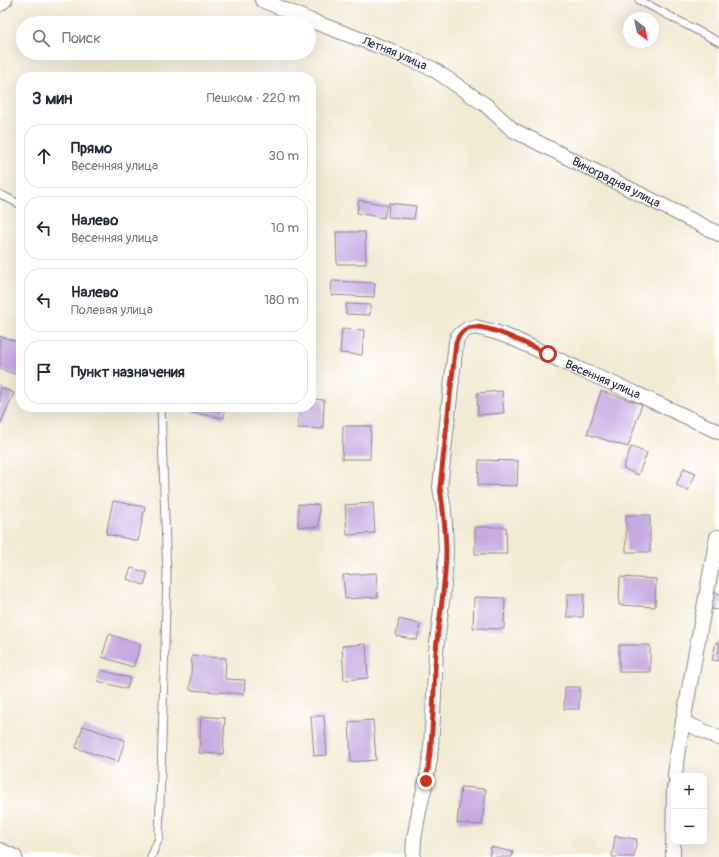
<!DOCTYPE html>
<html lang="ru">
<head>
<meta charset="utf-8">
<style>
  :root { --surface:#fff; --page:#f2f2f3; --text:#1f2937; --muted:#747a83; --line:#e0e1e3 }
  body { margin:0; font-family:Pangolin,sans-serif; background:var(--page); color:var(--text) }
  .controls { position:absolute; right:12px; bottom:12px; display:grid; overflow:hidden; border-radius:8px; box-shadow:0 4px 16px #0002 }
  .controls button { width:36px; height:36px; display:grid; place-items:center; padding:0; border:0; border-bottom:1px solid var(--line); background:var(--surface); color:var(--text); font:20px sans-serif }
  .compass { position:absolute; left:623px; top:12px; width:36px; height:36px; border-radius:50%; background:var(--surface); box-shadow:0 4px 16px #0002; rotate:148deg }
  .stop { position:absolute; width:12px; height:12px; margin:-9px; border:3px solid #c8321e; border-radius:50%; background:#fff }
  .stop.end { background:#c8321e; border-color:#fff; box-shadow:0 1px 4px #0008 }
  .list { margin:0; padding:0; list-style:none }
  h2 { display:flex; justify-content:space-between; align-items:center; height:52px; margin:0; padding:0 16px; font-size:17px }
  h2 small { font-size:13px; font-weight:400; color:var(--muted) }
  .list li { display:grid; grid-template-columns:26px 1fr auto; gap:12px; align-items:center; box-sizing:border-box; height:64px; margin:0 8px 8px; padding:0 8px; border:1px solid var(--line); border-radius:16px }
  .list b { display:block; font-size:15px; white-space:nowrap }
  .list p { margin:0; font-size:13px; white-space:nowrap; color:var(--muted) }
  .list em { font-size:13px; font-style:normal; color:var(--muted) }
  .icon { flex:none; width:22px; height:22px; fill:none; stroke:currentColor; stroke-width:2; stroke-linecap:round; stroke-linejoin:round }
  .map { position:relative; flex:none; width:719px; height:857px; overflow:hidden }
  .search { position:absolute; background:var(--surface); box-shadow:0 4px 16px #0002; left:16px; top:16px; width:300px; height:44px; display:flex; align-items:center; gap:10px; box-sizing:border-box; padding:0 14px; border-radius:22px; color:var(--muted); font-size:15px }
  .panel { position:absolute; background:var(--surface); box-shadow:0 4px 16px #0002; left:16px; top:72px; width:300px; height:340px; border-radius:16px }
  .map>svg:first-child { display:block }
</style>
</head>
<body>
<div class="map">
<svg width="719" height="857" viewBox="0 0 719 857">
  <rect width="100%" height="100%" fill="#fff"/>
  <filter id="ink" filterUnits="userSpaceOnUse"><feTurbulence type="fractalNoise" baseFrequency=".025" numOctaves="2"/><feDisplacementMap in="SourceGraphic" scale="8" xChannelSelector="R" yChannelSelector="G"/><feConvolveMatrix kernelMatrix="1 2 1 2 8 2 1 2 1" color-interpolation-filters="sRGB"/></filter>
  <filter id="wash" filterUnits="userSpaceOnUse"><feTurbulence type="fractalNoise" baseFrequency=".012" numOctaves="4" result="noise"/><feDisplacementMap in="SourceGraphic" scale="16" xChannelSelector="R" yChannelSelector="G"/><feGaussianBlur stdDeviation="0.9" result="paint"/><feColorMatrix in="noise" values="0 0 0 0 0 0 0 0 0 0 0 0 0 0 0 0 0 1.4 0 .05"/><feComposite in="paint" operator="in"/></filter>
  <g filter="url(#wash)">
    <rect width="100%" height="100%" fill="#f2ebd4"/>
    <g id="blocks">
      <path fill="#c7aae2" d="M359 200 387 205 384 218 357 213Z
        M389 203 416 206 414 219 388 217Z
        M336 232H365L366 264H337Z
        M332 281 375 283 374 297 331 295Z
        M346 304 370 305V315L346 314Z
        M342 329 364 330 362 355 340 353Z
        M0 336 21 343V365L18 375 0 369Z
        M0 387 14 393 0 425Z
        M502 391 504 413 478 415 477 393Z
        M601 391 642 404 628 447 587 434Z
        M311 399 324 400 323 429 298 428 299 407H311Z
        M194 407H225L224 418 193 413Z
        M343 426H371L370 459H342Z
        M631 447 647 453 638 475 623 468Z
        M479 460 518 461 517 486 478 485Z
        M684 468 696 473 688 491 676 485Z
        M113 501 145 507 138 541 106 534Z
        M373 503 375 533 347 535 345 505Z
        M298 504 319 505V527H298Z
        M626 515H650V552H626Z
        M475 527H506L507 554H475Z
        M131 568 148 573 144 585 127 579Z
        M376 573 378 597 345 599 343 575Z
        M620 577 656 579 655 607 619 605Z
        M712 592 719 593V610L711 609Z
        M567 594H584L583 617H567Z
        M474 597 505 598 504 629 473 628Z
        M399 619 420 624 417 640 396 636Z
        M109 634 141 645 133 667 102 657Z
        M716 642 719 643V661L712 660Z
        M366 644 368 678 344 680 342 646Z
        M619 645H650V672H619Z
        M192 656 226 658 225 679 245 680 244 694 190 690Z
        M101 670 130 678 127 689 98 681Z
        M565 687H580L579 709H564Z
        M201 716 225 718 223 754 199 753Z
        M311 716H324L327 755 314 756Z
        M373 720 376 760 351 762 349 722Z
        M83 726 125 740 118 762 76 748Z
        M461 787 486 789 482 825 457 823Z
        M615 836 637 839 634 857H612Z
        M491 847 513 852 512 857H489Z"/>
    </g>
  </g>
  <g filter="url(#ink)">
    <use href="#blocks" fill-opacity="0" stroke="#8a8688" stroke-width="1"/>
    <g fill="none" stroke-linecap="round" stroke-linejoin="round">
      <defs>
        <path id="service" d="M639 0 719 42
          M0 194 21 205
          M151 857 159 838 167 576 161 407"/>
        <g id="minor">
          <path id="s1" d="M262 0 309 20 389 50 433 69 487 106 513 130 719 234"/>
          <path d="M0 4 5 0"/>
          <path d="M683 722 719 738"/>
          <path d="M675 776 677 755 683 722 717 537 719 538"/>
          <path d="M0 850 15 857"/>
          <path id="s2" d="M413 857 414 839 419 811 426 781 430 760 433 716 436 651 444 585 446 552 445 529 444 509 440 487 456 342 458 336 467 329 475 327 495 332 514 339 581 370 635 393 719 432"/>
          <path d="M673 857 674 788"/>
        </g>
      </defs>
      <use href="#service" stroke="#8a8688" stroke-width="9"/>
      <use href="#minor" stroke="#8a8688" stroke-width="16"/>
      <use href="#service" stroke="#fff" stroke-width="7"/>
      <use href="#minor" stroke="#fff" stroke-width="14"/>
    </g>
  </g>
  <g fill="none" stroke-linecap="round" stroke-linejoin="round" filter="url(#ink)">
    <path stroke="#c8321e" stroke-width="5" d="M426 781C434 738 433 694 436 651 439 617 446 584 446 551 446 528 443 509 440 487L456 342C458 336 462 331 468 328 486 322 530 346 548 354"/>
  </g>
  <g text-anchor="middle" stroke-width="4" stroke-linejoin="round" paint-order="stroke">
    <g font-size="12" fill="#22223b" stroke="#fff">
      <text dy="4" stroke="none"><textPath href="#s1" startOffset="143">Летняя улица</textPath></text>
      <text dy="4" stroke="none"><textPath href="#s1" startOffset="401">Виноградная улица</textPath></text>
      <text dy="4" stroke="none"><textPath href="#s2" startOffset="683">Весенняя улица</textPath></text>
    </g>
  </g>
</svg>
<div class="controls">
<button>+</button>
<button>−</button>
</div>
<svg class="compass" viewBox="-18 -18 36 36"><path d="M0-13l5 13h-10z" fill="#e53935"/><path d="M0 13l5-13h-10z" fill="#747a83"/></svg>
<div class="stop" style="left:548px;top:354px"></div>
<div class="stop end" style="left:426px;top:781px"></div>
<div class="search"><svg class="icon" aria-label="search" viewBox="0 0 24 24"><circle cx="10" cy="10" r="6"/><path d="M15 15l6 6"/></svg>Поиск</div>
<section class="panel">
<h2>3 мин<small>Пешком · 220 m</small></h2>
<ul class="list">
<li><svg class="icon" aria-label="ahead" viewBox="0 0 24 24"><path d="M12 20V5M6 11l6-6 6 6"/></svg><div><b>Прямо</b><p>Весенняя улица</p></div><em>30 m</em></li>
<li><svg class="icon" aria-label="left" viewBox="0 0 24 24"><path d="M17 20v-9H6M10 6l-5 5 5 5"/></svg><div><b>Налево</b><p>Весенняя улица</p></div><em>10 m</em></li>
<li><svg class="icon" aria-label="left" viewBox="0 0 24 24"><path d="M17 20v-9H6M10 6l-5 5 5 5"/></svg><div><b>Налево</b><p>Полевая улица</p></div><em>180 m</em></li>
<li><svg class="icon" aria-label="arrive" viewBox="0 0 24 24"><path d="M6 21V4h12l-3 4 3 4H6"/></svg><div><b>Пункт назначения</b></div></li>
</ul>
</section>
</div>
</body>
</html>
